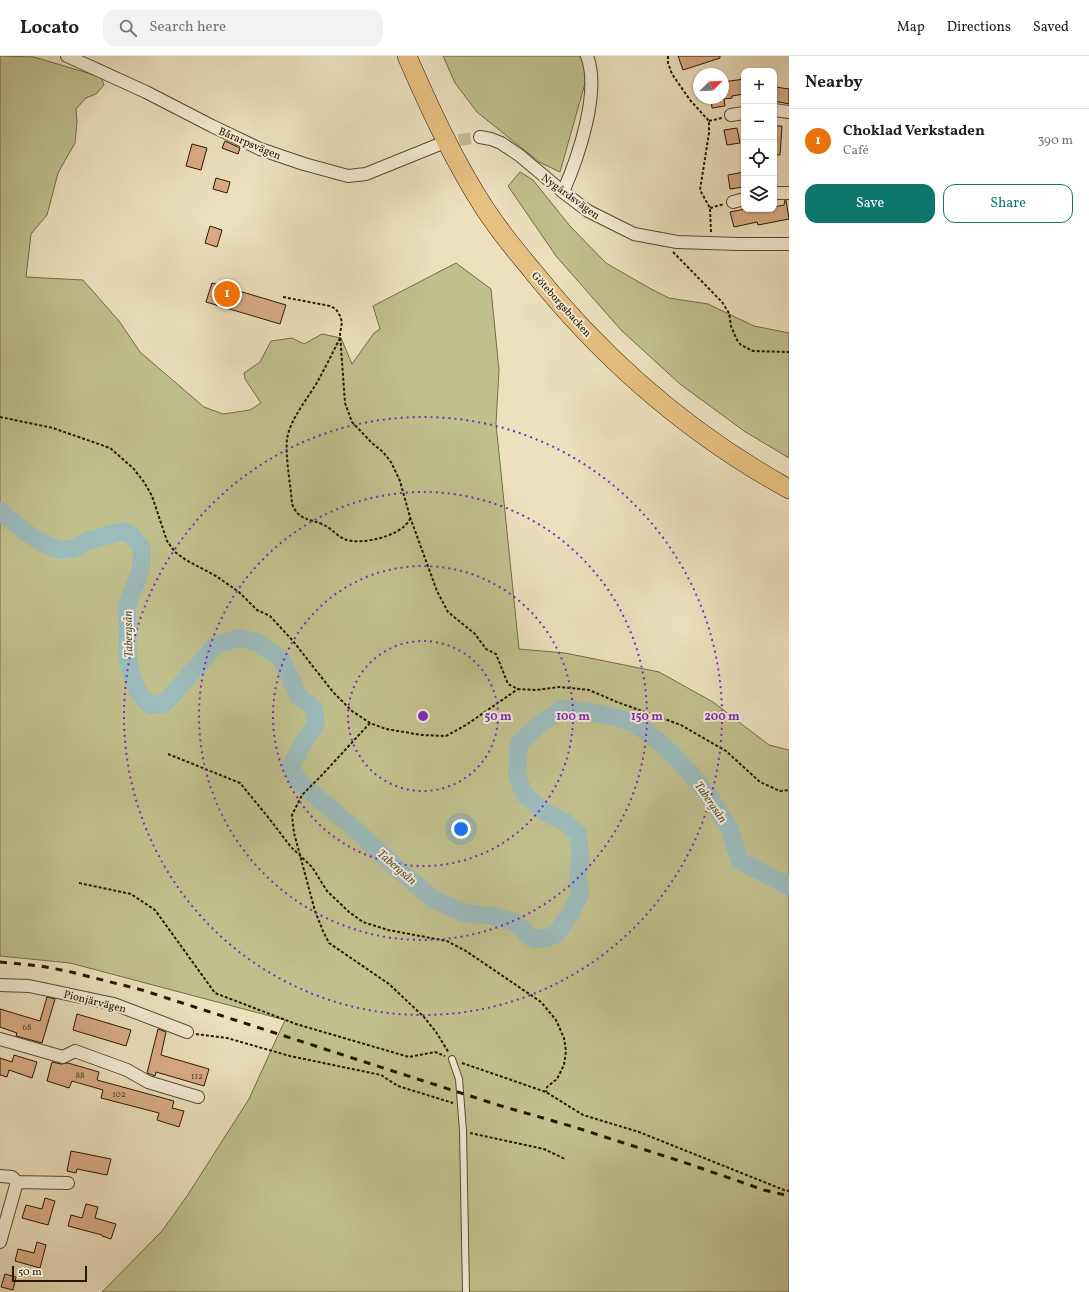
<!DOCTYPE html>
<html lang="en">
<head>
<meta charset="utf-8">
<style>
  :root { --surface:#fff; --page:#f2f2f2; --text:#202124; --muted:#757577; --line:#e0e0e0; --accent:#0f766e }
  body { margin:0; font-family:Vollkorn,serif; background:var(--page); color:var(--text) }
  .controls { position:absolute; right:12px; top:12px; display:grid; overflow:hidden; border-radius:8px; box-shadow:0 1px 3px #0004 }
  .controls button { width:36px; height:36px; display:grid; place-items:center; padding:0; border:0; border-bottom:1px solid var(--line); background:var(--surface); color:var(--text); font:20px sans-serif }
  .compass { position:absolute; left:693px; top:12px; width:36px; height:36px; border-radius:50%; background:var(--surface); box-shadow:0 1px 3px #0004; rotate:66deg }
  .scale { position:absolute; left:12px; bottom:10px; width:75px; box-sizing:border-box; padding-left:4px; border:2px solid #281700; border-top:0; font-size:11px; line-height:14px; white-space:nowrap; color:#281700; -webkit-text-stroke:3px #f3ebd5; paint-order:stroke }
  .you { position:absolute; left:461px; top:773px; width:14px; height:14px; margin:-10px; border:3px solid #fff; border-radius:50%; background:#1a73e8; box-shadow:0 0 0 6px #1a73e833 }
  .badge { display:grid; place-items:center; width:26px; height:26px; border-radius:50%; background:var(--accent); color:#fff; font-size:13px; font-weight:700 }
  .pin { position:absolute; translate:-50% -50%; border:2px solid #fff; box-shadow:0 1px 4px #0006 }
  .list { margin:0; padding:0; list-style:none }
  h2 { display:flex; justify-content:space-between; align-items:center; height:52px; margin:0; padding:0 16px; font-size:17px }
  h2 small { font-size:13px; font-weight:400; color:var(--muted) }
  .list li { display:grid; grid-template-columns:26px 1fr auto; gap:12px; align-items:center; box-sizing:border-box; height:64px; padding:0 16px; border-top:1px solid var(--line) }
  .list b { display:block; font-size:15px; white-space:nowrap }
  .list p { margin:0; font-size:13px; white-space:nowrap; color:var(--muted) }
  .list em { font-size:13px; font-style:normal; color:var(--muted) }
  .actions { display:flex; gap:8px; padding:12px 16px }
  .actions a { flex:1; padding:9px 0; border:1px solid var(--accent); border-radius:12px; text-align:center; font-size:14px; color:var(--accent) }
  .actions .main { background:var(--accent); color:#fff }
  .icon { flex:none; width:22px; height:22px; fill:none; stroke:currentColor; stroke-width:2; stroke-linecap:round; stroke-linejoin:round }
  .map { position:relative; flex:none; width:789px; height:1236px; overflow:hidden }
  header { display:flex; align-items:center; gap:24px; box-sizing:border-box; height:56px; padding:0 20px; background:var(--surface); border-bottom:1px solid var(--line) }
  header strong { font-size:19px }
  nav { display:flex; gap:22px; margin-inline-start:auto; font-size:14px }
  .search { width:280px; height:36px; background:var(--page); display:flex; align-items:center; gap:10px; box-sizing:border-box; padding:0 14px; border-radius:12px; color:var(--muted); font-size:15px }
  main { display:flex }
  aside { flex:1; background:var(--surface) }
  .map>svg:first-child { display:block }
</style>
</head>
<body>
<header>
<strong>Locato</strong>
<div class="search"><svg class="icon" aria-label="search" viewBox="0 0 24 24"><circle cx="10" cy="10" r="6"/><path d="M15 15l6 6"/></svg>Search here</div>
<nav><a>Map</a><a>Directions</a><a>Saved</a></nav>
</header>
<main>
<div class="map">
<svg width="789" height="1236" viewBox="0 0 789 1236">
  <rect width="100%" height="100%" fill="#ede0bf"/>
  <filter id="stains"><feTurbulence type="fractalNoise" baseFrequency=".005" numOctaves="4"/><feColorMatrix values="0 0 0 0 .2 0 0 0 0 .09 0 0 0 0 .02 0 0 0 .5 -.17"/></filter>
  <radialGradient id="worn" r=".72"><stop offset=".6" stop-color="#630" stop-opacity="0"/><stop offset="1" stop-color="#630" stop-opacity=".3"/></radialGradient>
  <path fill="#c0c08d" stroke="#746c46" d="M0 0 34 1 101 21 104 29 96 38 86 42 76 53 77 66 75 87 58 117 47 159 31 178 26 221 83 224 119 265 140 296 204 351 223 358 250 354 261 347 245 323 244 317 260 306 271 285 292 282 304 288 322 278 341 282 352 308 374 277 380 273 373 250 456 207 491 233 499 314 496 368 519 593 565 597 659 616 713 646 769 689 789 694V1236H102L162 1175 187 1140 249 1043 285 964 70 907 0 900Z
    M443 0H582L589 13 560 116 539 106 477 56 455 27Z
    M520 116 533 124 570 170 606 207 651 233 669 242 708 248 754 270 789 277V402L744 375 680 328 621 274 556 200 508 130Z"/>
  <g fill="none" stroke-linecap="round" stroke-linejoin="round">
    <path stroke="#9cbbbb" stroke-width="18" d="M0 455 24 475 41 486 58 494 73 493 87 485 124 475 132 480 142 492 141 512 127 551 128 604 130 613 138 636 150 649 164 648 216 589 239 582 257 586 281 603 291 623 298 640 314 652 316 668 304 686 290 711 298 724 307 733 355 773 399 814 433 843 464 857 492 860 512 865 522 872 528 880 534 883 547 882 556 878 570 858 580 839 578 821 580 801 578 778 565 766 545 756 524 738 517 719 519 688 538 669 562 653C584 656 617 658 636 669 671 690 708 735 728 770 733 781 736 794 740 805L789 830"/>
  </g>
  <path fill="#d9ac85" stroke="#281700" d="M678 0H720V2L683 14Z
    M744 23V38L732 40V42L724 43 725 50 712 52 711 42H723V26Z
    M776 31 789 33V48L774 45V32H776Z
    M774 70H782L780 99 774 98Z
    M737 72 740 87 727 89 724 74Z
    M225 85 240 92 238 98 222 92Z
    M192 88 207 92 201 114 186 110Z
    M744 116V124H742L743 131 730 133 728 119Z
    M216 122 230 126 227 137 213 133Z
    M785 144H786L789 163 758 169 757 166 734 171 730 156 745 153H775L774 151 784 149Z
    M210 170 222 174 217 191 205 187Z
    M212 227 286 249 280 268 206 246Z
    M47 941 55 943 42 987 16 980 17 977 0 971V953L40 965Z
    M77 958 131 974 126 990 73 974Z
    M158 973 166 976 161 999 209 1013 204 1030 156 1016 155 1020 147 1017Z
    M14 999 37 1006 32 1022 9 1014 7 1021 0 1019V1002L12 1006Z
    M52 1006 61 1008 68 1007 99 1016 97 1024 174 1045 172 1052 184 1055 179 1071 157 1064 159 1057 101 1042 103 1034 72 1025 69 1032 47 1025Z
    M71 1095 111 1103 107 1119 77 1113 76 1117 67 1115Z
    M45 1142 55 1145 48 1169 22 1162 26 1149 42 1153Z
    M86 1148 98 1151 95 1162 116 1168 111 1183 102 1180V1179L68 1170 71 1159 82 1162Z
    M37 1186 46 1189 40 1212 15 1205 18 1193 34 1197Z
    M5 1218 16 1221 13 1234 1 1231Z"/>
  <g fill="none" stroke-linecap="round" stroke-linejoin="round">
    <path stroke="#c6b899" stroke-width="12" stroke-dasharray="12 6" stroke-linecap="butt" d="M441 87 480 81"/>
    <defs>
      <path id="service" d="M452 1003 459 1023 463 1075 466 1236"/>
      <path id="minor" d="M67 0 146 36 212 70 260 93 304 108 348 120 366 118 440 88
        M774 54 789 56
        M731 59 744 57
        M480 81 491 83 501 87 519 99 563 136 588 155 634 178 677 186 739 188H789
        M563 136C578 102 601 36 587 0
        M774 137H789
        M733 146 744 143
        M0 929 29 930 114 948 187 976
        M0 983 63 1001 75 995 127 1014 148 1026 198 1041
        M0 1120 12 1121 17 1126
        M0 1186 17 1126 68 1127"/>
      <path id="trunk" d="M407 0C430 53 454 105 485 153 499 174 515 194 531 213 602 302 689 378 789 433"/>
    </defs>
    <use href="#service" stroke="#594930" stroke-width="8"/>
    <use href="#minor" stroke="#594930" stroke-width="14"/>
    <use href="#trunk" stroke="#281700" stroke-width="20"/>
    <path stroke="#281700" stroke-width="2" stroke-dasharray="3 2" stroke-linecap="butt" d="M668 0V7L672 18 690 44 709 65V77L700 134 710 152 711 176
      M709 65 722 62
      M710 152 724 148
      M673 196 722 246 729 257 731 270 737 284 741 289 753 295 789 296
      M283 241 330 250 336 253 340 260 342 266 340 278 345 347 352 366 372 387 383 396 391 406 400 425 410 461 437 535 448 556 475 578 486 593 496 598 508 628 518 633 536 634 559 631 589 634 617 646 681 669 726 695 760 726 780 735 789 734
      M340 282C333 296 326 310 319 323 309 341 290 363 287 383 285 401 291 430 292 448 299 465 309 462 324 469 331 472 336 479 344 483 361 490 402 480 410 463
      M0 361 53 372 110 392 133 412 144 426 152 440 167 485 175 496 186 504 216 520 239 536 257 554 270 560 293 585 333 636 352 655 370 667 386 673 422 679 446 680 466 669 518 633
      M370 667 322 719 302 739 292 759 294 777 315 855 323 875 329 887 389 928 424 961 436 976 449 997
      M168 698 240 727 268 761 291 791 312 811 327 835 349 856 363 866 388 874 447 885 466 895 541 946 556 964 564 982 566 995 564 1009 557 1023 547 1031 546 1036
      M79 827 131 838 155 854 215 937 296 968 409 1001 435 996 445 1000
      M196 978 227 982 290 1000 381 1019 398 1030 453 1047
      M462 1007 546 1036 583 1059 639 1076 784 1134 789 1135
      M470 1077 544 1093 565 1103"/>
    <use href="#service" stroke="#f3ebd5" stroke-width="6"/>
    <use href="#minor" stroke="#f3ebd5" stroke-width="12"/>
    <use href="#trunk" stroke="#e6c080" stroke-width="19"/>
    <path stroke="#281700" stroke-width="3" stroke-dasharray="7 7" stroke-linecap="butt" d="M0 906 41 910 71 916 142 934 498 1049 574 1071 683 1106 764 1134 789 1140"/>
  </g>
  <g fill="none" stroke="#7b2cbf" stroke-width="2" stroke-dasharray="2 4">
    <circle cx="423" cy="660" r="75"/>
    <circle cx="423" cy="660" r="150"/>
    <circle cx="423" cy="660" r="224"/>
    <circle cx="423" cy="660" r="299"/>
  </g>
  <g text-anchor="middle" stroke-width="4" stroke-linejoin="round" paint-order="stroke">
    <g font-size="9" fill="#543c21">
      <text x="27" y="974">68</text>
      <text x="80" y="1022">88</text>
      <text x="197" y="1023">112</text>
      <text x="119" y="1041">102</text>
    </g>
    <g font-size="11" fill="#281700" stroke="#f3ebd5">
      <text transform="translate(250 87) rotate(23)" y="4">Bårarpsvägen</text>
      <text transform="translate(571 140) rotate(36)" y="4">Nygårdsvägen</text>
      <text transform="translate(562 248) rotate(48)" y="4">Göteborgsbacken</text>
      <text transform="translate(95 945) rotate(14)" y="4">Pionjärvägen</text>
    </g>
    <g font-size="12" font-style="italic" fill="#515041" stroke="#f3ebd5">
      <text transform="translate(128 578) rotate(-91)" y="4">Tabergsån</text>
      <text transform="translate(711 746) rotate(55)" y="4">Tabergsån</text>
      <text transform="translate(397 811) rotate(41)" y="4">Tabergsån</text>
    </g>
  </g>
  <circle cx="423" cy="660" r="6" fill="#7b2cbf" stroke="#f3ebd5" stroke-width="2"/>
  <g font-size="12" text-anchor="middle" font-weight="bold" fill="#7b2cbf" stroke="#f3ebd5" stroke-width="4" stroke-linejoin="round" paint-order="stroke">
    <text x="498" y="664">50 m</text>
    <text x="573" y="664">100 m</text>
    <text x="647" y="664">150 m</text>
    <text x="722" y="664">200 m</text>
  </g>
  <rect width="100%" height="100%" filter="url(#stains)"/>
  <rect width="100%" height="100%" fill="url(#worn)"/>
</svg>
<div class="controls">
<button>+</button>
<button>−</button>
<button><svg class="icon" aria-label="locate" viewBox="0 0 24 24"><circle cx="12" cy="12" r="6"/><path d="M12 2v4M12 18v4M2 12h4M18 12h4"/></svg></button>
<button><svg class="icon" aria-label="layers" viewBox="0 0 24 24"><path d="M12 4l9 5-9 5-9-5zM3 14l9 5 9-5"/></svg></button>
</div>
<svg class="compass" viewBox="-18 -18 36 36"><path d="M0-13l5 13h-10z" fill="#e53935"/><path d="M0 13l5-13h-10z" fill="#757577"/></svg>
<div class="scale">50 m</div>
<div class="you"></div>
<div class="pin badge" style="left:227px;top:238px;background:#e8710a">1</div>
</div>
<aside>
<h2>Nearby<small></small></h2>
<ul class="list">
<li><span class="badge" style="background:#e8710a">1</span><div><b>Choklad Verkstaden</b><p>Café</p></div><em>390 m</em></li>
</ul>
<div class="actions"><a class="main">Save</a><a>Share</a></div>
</aside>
</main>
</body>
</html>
